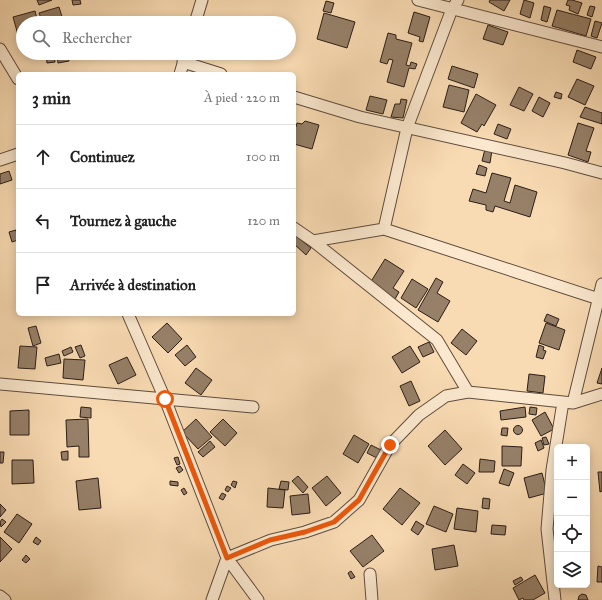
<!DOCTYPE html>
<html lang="fr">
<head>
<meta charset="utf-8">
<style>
  :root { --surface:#fff; --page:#f6f6f6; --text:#222; --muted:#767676; --line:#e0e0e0 }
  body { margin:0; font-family:"IM FELL Great Primer",serif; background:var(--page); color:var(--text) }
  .controls { position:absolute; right:12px; bottom:12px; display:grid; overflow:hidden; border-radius:6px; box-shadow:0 2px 10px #0003 }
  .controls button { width:36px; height:36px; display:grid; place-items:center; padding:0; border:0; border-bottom:1px solid var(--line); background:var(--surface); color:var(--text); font:20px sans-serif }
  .stop { position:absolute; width:12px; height:12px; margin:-9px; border:3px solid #ea580c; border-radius:50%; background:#fff }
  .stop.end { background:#ea580c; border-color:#fff; box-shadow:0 1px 4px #0008 }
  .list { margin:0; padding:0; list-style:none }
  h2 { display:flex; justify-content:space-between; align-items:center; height:52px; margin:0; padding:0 16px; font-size:17px }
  h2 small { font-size:13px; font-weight:400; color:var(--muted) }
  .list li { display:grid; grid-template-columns:26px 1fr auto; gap:12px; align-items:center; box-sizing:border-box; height:64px; padding:0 16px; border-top:1px solid var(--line) }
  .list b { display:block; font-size:15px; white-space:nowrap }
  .list em { font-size:13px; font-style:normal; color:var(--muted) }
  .icon { flex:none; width:22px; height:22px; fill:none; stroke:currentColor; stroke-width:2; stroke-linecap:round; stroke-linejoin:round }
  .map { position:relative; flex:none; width:602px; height:600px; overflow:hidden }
  .search { position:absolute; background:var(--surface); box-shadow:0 2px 10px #0003; left:16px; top:16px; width:280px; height:44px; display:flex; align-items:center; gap:10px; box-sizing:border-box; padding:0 14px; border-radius:22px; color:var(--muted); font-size:15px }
  .panel { position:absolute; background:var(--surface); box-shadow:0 2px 10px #0003; left:16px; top:72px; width:280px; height:244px; border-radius:6px }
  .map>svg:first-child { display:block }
</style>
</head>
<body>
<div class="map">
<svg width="602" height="600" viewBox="0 0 602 600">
  <rect width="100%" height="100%" fill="#f9dbb3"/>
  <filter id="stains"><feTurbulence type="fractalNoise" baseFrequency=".005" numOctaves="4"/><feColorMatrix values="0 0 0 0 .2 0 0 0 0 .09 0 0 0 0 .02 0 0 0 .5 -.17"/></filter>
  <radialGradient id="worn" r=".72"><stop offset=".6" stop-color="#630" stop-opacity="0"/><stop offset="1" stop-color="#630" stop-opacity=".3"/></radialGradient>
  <path fill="#968068" stroke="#2b1e17" d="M37 0H52L39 5Z
    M72 0H80L81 4 73 5Z
    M490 0H510L504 11 489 2Z
    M524 0 534 3 530 18 520 14Z
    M568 0H572L582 3 578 14 569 10 570 6 566 5Z
    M326 1 334 3 331 13 323 11Z
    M544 6 551 8 547 22 541 20Z
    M590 6 595 7 592 17 587 15Z
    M59 7 64 23H43L39 13Z
    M557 10 591 19 586 36 552 26Z
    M35 11 38 23H23V42H20L13 17Z
    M414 12 430 17 423 42 419 41 420 37 408 33Z
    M324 13 355 22 347 48 317 39Z
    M595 21 602 23 597 38 591 36Z
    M488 25 508 32 503 45 483 39Z
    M388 33 396 35V39L412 43 406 65 410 66 411 62 417 64 415 69 409 68 404 87 387 82 393 60 389 59 387 64 380 62Z
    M577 50 596 57 591 69 573 62Z
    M46 53H54L55 62 47 63Z
    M57 53H68L69 61 58 63Z
    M452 66 478 74 474 88 448 79Z
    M577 79 594 86 585 105 568 97Z
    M449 85 469 90 464 112 443 107Z
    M519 87 533 94 524 111 510 105Z
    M556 92 562 94 561 99 554 97Z
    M476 94 496 105 484 126 482 124 477 132 461 123Z
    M370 96 387 100 383 114 366 110Z
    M539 97 550 103 543 117 532 111Z
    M401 99 407 100 403 118 391 117 395 104H400Z
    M585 107 602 113V124L580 117Z
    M305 121 319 125 312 149 294 144V126L296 127 297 123 302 124Z
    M578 123 594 128 586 151 591 152 588 162 568 155Z
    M498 124 511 129 507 139 494 134Z
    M485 149 492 150 490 163 482 161Z
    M479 165 487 168 485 176 476 174Z
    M9 171 12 180 0 184V174Z
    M492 173 511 178 504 201 510 203 515 185 537 192 530 217 495 206 493 212 486 210V205L469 201 473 189 486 193Z
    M16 230 18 240 12 242 9 232Z
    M296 236 311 248 306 255 294 244V238Z
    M385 259 404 271 393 288 399 292 395 299 370 283Z
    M436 278 443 282 437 293 450 301 438 322 418 310Z
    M412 279 428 289 416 308 401 298Z
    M547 314 559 319 556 326 544 321Z
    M167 323 182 339 168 353 152 337Z
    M546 323 565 330 559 350 539 343Z
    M36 326 41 343 33 346 28 328Z
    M462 329 477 341 466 355 451 343Z
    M429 342 434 352 423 357 418 347Z
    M81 345 85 356 80 358 75 347Z
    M187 345 196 357 185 366 175 355Z
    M539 345 544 347 543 350 546 351 543 359 536 357Z
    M20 346 37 347 35 369 18 368Z
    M410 346 420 362 402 373 392 357Z
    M71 347 73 352 64 356 62 351Z
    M59 354 61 363 47 366 45 358Z
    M127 357 136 375 118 384 109 365Z
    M64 359 85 360 83 380 63 378Z
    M196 368 212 380 201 395 185 383Z
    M602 368V384L597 383Z
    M529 374 545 376 543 393 527 391Z
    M411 381 420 401 409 406 400 386Z
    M81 407 91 408V418L80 417Z
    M525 407 526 417 501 420 500 411Z
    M530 407 537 408 536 415 529 414Z
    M29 410V435H10V411Z
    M545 412 554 429 541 436 532 420Z
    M88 419 89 457H79V446L67 447 66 420Z
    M196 419 212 437 198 449 182 432Z
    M223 419 237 433 225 446 210 432Z
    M513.5 430a4.5 4.5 0 1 1 9 0a4.5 4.5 0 1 1-9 0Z
    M502 428H508L507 436 501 435Z
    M445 430 462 449 445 465 428 446Z
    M354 435 369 444 358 463 343 454Z
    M546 437 549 444 544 445 542 438Z
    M541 440 544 448 538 451 535 443Z
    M210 441 215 447 203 457 198 452Z
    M371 445 381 450 377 458 367 453Z
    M502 446 522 447 521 466H502Z
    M68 451V460H62L61 452Z
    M0 452H4L3 463H0Z
    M178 457 180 464 177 465 174 458Z
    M480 459 495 461 494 472H479Z
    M12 460H33L34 483 12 484Z
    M463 464 475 473 467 484 455 475Z
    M180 466 183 470 179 473 176 468Z
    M504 469 514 473 509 486 499 483Z
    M598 472H602V491L600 492Z
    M542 473 547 493 529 498 524 478Z
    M298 476 308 487 303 493 292 481Z
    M327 476 341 493 326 506 312 488Z
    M98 478 101 508 79 510 76 481Z
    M170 481 178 482V486L170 485Z
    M233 481 237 482 235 488 231 485Z
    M281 481 289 482 288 490 279 489Z
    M227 486 231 488 228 492 225 490Z
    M184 488 187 493 184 495 181 490Z
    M268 488 285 490 283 508 267 507Z
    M400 488 420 503 402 525 383 509Z
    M222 493 226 495 223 500 219 498Z
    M308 494 310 513 292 515 290 496Z
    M483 498 490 499 489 509 482 508Z
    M0 504 6 510 0 517Z
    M434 506 453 514 446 532 426 524Z
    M457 508 478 511 476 532 454 529Z
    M17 514 32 524 19 543 4 532Z
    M2 519 6 522 1 527 0 522Z
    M416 521 424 526 418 535 411 530Z
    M492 525 506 526 505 535 491 534Z
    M372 535 384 551 363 567 350 551Z
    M0 537 12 549 0 562Z
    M36 537 41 541 38 545 33 542Z
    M454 545 458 566 435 570 432 549Z
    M26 555 30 559 26 563 22 560Z
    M598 566 602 567V582H597Z
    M351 571 355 577 351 579 348 573Z
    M535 575 545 593 533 600H524L523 598 519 600 513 588Z
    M521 577 523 580 515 585 513 581Z
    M582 594 586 595 588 600H578L579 596Z"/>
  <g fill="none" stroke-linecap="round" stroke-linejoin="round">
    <defs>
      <path id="street" d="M418 0 602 47
        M195 23 202 0
        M0 49 18 79
        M183 62 221 74
        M180 74 186 53
        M294 97 360 117 565 163 602 173
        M0 160 18 154
        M294 228 313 241 437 340 468 392
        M384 229 407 128 452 9 458 0
        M313 241 384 229 602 300
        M128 314 165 399 227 558 258 600
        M0 384 253 407
        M573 403 602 284
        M370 574 372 600
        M0 596 5 600
        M212 600 227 558 271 540 305 532 334 522 359 500 390 445 419 415 446 396 468 392 573 403 602 394
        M555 600 547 529 552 470 563 402"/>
    </defs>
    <use href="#street" stroke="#5e4d3e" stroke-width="13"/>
    <use href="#street" stroke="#fbe8ce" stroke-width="11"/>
  </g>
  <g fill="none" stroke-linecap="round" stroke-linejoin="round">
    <path stroke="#ea580c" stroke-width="5" d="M165 399 227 558 270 540 305 532 334 522 359 500 390 445"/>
  </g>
  <rect width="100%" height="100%" filter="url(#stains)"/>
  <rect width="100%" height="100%" fill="url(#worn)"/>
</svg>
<div class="controls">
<button>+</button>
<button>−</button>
<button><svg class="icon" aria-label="locate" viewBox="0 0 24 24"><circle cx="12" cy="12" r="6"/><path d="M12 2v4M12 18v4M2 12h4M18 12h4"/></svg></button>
<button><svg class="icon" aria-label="layers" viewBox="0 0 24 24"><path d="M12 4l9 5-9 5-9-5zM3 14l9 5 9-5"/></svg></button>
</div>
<div class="stop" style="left:165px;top:399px"></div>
<div class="stop end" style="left:390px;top:445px"></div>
<div class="search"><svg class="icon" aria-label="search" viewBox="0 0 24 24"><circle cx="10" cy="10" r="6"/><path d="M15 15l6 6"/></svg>Rechercher</div>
<section class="panel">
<h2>3 min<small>À pied · 220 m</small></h2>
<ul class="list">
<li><svg class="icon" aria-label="ahead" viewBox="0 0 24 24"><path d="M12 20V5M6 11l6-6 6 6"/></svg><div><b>Continuez</b></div><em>100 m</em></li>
<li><svg class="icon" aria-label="left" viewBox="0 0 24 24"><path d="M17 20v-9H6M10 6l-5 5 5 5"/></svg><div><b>Tournez à gauche</b></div><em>120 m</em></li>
<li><svg class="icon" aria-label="arrive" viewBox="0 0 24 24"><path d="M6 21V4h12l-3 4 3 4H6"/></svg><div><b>Arrivée à destination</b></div></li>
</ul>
</section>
</div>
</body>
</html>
